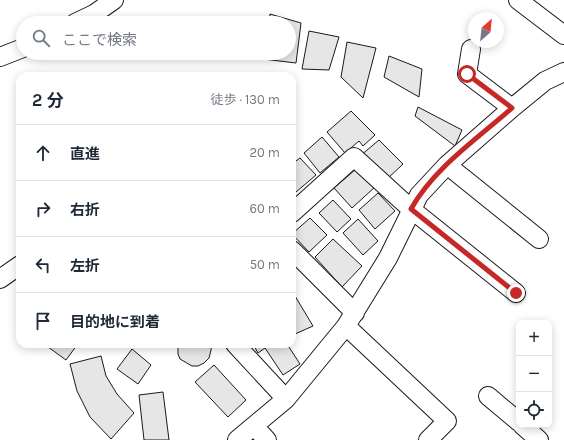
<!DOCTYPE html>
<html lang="ja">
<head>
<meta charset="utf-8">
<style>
  :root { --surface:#fff; --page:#f6f6f7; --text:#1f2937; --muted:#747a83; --line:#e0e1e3 }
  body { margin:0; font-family:Karla,"Noto Sans JP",sans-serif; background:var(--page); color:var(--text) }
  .controls { position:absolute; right:12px; bottom:12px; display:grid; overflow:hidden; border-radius:8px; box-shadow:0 2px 10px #0003 }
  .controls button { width:36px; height:36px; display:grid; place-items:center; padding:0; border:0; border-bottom:1px solid var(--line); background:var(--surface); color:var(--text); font:20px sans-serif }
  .compass { position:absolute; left:468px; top:12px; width:36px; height:36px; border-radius:50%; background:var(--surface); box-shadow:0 2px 10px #0003; rotate:27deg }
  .stop { position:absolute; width:12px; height:12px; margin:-9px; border:3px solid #c62828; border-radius:50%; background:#fff }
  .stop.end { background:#c62828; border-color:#fff; box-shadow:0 1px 4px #0008 }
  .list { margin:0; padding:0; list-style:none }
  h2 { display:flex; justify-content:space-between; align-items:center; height:52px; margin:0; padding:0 16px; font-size:17px }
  h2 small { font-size:13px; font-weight:400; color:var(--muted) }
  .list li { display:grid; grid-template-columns:26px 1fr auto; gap:12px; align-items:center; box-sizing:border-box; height:56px; padding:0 16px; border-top:1px solid var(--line) }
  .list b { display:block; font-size:15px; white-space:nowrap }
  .list em { font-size:13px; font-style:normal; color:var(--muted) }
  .icon { flex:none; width:22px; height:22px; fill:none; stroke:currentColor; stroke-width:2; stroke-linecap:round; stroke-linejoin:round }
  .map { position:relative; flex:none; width:564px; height:440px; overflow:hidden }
  .search { position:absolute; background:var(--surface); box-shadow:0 2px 10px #0003; left:16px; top:16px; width:280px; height:44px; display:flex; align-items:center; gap:10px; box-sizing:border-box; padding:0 14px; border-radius:22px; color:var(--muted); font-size:15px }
  .panel { position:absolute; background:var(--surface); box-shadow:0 2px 10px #0003; left:16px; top:72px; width:280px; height:276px; border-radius:12px }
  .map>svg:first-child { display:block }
</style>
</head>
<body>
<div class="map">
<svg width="564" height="440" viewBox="0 0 564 440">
  <rect width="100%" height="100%" fill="#fff"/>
  <path fill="#e6e6e6" stroke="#1a1a1a" d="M270 14 301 23 296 63 263 59 264 53H289V23H269Z
    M309 31 339 37 329 70 302 69Z
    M347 42 376 48 363 98 341 77Z
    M389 56 422 69 419 97 384 77Z
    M418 107 462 130 455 146 415 116Z
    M351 111 375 135 363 146 359 141 345 153 327 132Z
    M322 137 339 157 320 173 304 153Z
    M379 140 403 164 386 180 360 156Z
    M300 158 316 175 296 192 292 187V164Z
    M356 169 375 187 352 208 334 188Z
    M378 193 395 211 375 229 359 210Z
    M333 200 351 219 337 232 319 213Z
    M310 218 327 235 309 252 292 234Z
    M358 219 378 241 363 255 343 233Z
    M333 239 362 266 342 287 315 257Z
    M292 291 313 326 295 334 292 328Z
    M44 344H75L77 345 66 360Z
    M178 344H212L211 350 209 358 204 363 198 366H192L180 359 178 354Z
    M253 344H287L300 364 283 375 265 348 258 353Z
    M132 349 151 365 138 384 117 369Z
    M101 356 106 376 117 394 134 413 111 439 90 417 77 391 70 364Z
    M214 365 246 400 228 417 195 382Z
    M163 392 169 440H144L139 395Z"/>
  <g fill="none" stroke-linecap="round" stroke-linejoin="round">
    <defs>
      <path id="minor" d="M518 0 564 35
        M75 23 94 14 114 0
        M471 49 467 74 512 108
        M0 57 23 48
        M447 165 539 239
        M292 213 354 157 411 209 516 293
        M292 250 355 313
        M0 279 20 265
        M346 326 447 421 428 440
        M235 344 286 399
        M488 396 519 422
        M522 425 539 440
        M254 426 267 440
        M237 440 286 399 346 326 388 258 419 195 447 165 512 108 545 81 564 72"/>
    </defs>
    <use href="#minor" stroke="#1a1a1a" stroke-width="20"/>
    <use href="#minor" stroke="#fff" stroke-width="18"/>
  </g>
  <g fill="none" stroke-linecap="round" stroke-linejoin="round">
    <path stroke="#c62828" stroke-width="5" d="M467 74 512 108C477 139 434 168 411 209L516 293"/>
  </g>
</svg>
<div class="controls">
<button>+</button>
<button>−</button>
<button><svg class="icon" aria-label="locate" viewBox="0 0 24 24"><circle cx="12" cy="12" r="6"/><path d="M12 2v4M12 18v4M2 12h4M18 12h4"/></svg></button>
</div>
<svg class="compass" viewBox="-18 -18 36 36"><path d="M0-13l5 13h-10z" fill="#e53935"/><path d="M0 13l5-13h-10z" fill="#747a83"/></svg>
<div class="stop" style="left:467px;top:74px"></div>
<div class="stop end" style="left:516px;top:293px"></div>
<div class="search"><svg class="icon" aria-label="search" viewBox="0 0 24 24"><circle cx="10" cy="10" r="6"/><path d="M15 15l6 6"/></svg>ここで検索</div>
<section class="panel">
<h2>2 分<small>徒歩 · 130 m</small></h2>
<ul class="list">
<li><svg class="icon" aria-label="ahead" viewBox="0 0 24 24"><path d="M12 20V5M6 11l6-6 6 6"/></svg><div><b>直進</b></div><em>20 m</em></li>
<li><svg class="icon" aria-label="right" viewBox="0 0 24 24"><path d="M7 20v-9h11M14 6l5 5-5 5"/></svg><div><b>右折</b></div><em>60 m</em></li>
<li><svg class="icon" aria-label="left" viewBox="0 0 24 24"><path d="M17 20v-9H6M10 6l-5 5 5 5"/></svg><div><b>左折</b></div><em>50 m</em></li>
<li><svg class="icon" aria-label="arrive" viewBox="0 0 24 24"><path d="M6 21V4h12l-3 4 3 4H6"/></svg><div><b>目的地に到着</b></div></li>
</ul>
</section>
</div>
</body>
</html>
